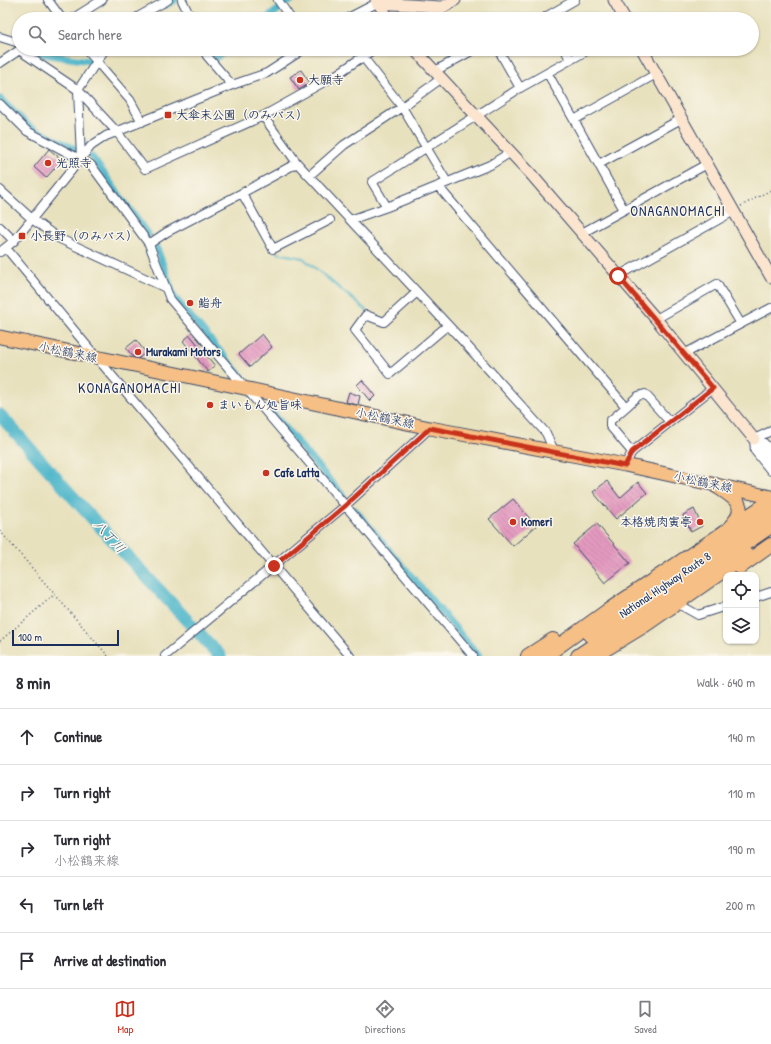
<!DOCTYPE html>
<html lang="en">
<head>
<meta charset="utf-8">
<style>
  :root { --surface:#fff; --page:#f7f7f7; --text:#2b2b33; --muted:#7c7c81; --line:#e1e1e2; --accent:#c8321e }
  body { margin:0; font-family:"Patrick Hand","Klee One",sans-serif; background:var(--page); color:var(--text) }
  .controls { position:absolute; right:12px; bottom:12px; display:grid; overflow:hidden; border-radius:8px; box-shadow:0 1px 3px #0004 }
  .controls button { width:36px; height:36px; display:grid; place-items:center; padding:0; border:0; border-bottom:1px solid var(--line); background:var(--surface); color:var(--text); font:20px sans-serif }
  .scale { position:absolute; left:12px; bottom:10px; width:107px; box-sizing:border-box; padding-left:4px; border:2px solid #1b2f5e; border-top:0; font-size:11px; line-height:14px; white-space:nowrap; color:#1b2f5e; -webkit-text-stroke:3px #fbf7ec; paint-order:stroke }
  .stop { position:absolute; width:12px; height:12px; margin:-9px; border:3px solid #c8321e; border-radius:50%; background:#fff }
  .stop.end { background:#c8321e; border-color:#fff; box-shadow:0 1px 4px #0008 }
  .list { margin:0; padding:0; list-style:none }
  h2 { display:flex; justify-content:space-between; align-items:center; height:52px; margin:0; padding:0 16px; font-size:17px }
  h2 small { font-size:13px; font-weight:400; color:var(--muted) }
  .list li { display:grid; grid-template-columns:26px 1fr auto; gap:12px; align-items:center; box-sizing:border-box; height:56px; padding:0 16px; border-top:1px solid var(--line) }
  .list b { display:block; font-size:15px; white-space:nowrap }
  .list p { margin:0; font-size:13px; white-space:nowrap; color:var(--muted) }
  .list em { font-size:13px; font-style:normal; color:var(--muted) }
  .icon { flex:none; width:22px; height:22px; fill:none; stroke:currentColor; stroke-width:2; stroke-linecap:round; stroke-linejoin:round }
  .map { position:relative; flex:none; width:771px; height:656px; overflow:hidden }
  .search { position:absolute; background:var(--surface); box-shadow:0 1px 3px #0004; left:12px; right:12px; top:12px; height:44px; display:flex; align-items:center; gap:10px; box-sizing:border-box; padding:0 14px; border-radius:22px; color:var(--muted); font-size:15px }
  .sheet { height:332px; background:var(--surface) }
  nav { display:flex; justify-content:space-around; align-items:center; box-sizing:border-box; height:56px; border-top:1px solid var(--line); background:var(--surface); font-size:11px; color:var(--muted) }
  nav a { display:grid; justify-items:center; gap:2px }
  nav .on { color:var(--accent) }
  .map>svg:first-child { display:block }
</style>
</head>
<body>
<div class="map">
<svg width="771" height="656" viewBox="0 0 771 656">
  <defs>
    <pattern id="building-back-hatch" width="6" height="6" patternUnits="userSpaceOnUse"><rect width="6" height="6" fill="#e49ac0"/><path d="M-1 5l2 2M0 0l6 6M5-1l2 2" fill="none" stroke="#b87e9f"/></pattern>
  </defs>
  <rect width="100%" height="100%" fill="#fbf7ec"/>
  <filter id="ink" filterUnits="userSpaceOnUse"><feTurbulence type="fractalNoise" baseFrequency=".025" numOctaves="2"/><feDisplacementMap in="SourceGraphic" scale="8" xChannelSelector="R" yChannelSelector="G"/><feConvolveMatrix kernelMatrix="1 2 1 2 8 2 1 2 1" color-interpolation-filters="sRGB"/></filter>
  <filter id="wash" filterUnits="userSpaceOnUse"><feTurbulence type="fractalNoise" baseFrequency=".012" numOctaves="4" result="noise"/><feDisplacementMap in="SourceGraphic" scale="16" xChannelSelector="R" yChannelSelector="G"/><feGaussianBlur stdDeviation="0.9" result="paint"/><feColorMatrix in="noise" values="0 0 0 0 0 0 0 0 0 0 0 0 0 0 0 0 0 1.4 0 .05"/><feComposite in="paint" operator="in"/></filter>
  <g filter="url(#wash)">
    <rect width="100%" height="100%" fill="#e8e1be"/>
    <g fill="none" stroke-linecap="round" stroke-linejoin="round">
      <path stroke="#4db6ca" stroke-width="2" d="M277 253 303 258 367 311"/>
      <path stroke="#4db6ca" stroke-width="7" d="M287 3 292 0
        M163 6 175 0
        M399 13 401 19
        M266 19 278 10
        M412 19 424 12
        M208 49 210 55 216 58 228 49
        M29 52 90 61
        M0 99 31 128 75 149
        M92 157 148 235
        M157 248 174 297 245 381
        M270 410 343 496
        M355 510 479 656"/>
      <path stroke="#4db6ca" stroke-width="13" d="M0 415 81 506 220 656"/>
    </g>
    <g id="blocks">
      <path fill="url(#building-back-hatch)" d="M301 70 310 83 299 90 290 77Z
        M49 149 62 160 46 178 34 167Z
        M262 334 272 347 250 367 239 354Z
        M190 335 215 366 208 372 183 341Z
        M136 340 146 353 136 360 126 348Z
        M362 380 375 396 370 401 357 385Z
        M349 392 360 396 358 405 346 402Z
        M607 481 620 498 638 482 647 493 616 519 593 492Z
        M513 499 536 526 513 546 489 519Z
        M694 509 702 526 691 532 683 515Z
        M597 524 630 563 605 583 573 544Z"/>
    </g>
  </g>
  <g filter="url(#ink)">
    <use href="#blocks" fill-opacity="0" stroke="#3a4a6c" stroke-width="1"/>
    <g fill="none" stroke-linecap="round" stroke-linejoin="round">
      <defs>
        <path id="street" d="M48 0 62 19
          M182 0 191 19
          M278 0 291 19
          M72 19 102 0
          M134 19 168 0
          M346 19 377 3
          M549 19 547 16 575 0
          M0 37 19 43
          M86 49 130 100 142 122
          M204 49 207 56 232 85
          M498 49 520 88
          M565 49 570 60
          M19 50 78 90 117 132 145 169 263 116 333 77 374 49
          M363 57 402 107 447 182
          M0 63 21 49
          M435 71 475 49
          M548 74 574 120
          M0 104 27 131 91 165 149 244 170 299 473 656
          M263 116 297 163 460 338 546 433 555 453
          M81 158 78 90 105 49
          M599 164 681 119
          M309 176 344 145 402 107 442 78
          M438 186 626 407 638 396 645 394 669 421
          M0 190 32 219 58 238 166 288
          M242 193 273 249 330 220
          M387 207 372 182 520 88 590 49
          M624 210 574 120 656 74
          M350 220 387 207 490 165 511 152
          M0 227 14 241
          M582 233 707 164
          M149 244 167 232 242 193 297 163
          M6 248 97 358 350 656
          M0 252 14 241 32 219 91 146 106 136 232 85 267 73 304 49
          M618 276 734 211
          M417 292 384 322 366 315 355 330 390 374 448 325
          M656 319 717 284 741 324
          M684 354 771 308
          M626 407 610 421V426L632 452
          M754 439 755 451 771 471
          M754 439 771 460
          M754 439 764 443 771 450
          M754 439 771 431
          M625 465 632 452 713 388
          M756 597 771 592
          M682 606 698 615 726 606
          M165 656 346 505 430 428"/>
        <path id="secondary" d="M376 0 389 19
          M614 0 625 19
          M377 3 441 7
          M423 19 455 0
          M414 49 530 173 656 319 754 439
          M642 49 771 277"/>
        <path id="primary" d="M0 337 244 388 430 428 625 465 771 497"/>
        <path id="highway" d="M715 485C733 497 751 505 731 526
          M740 567 771 545
          M590 635 771 513
          M528 656 553 640
          M545 656 606 612 771 501
          M578 656 771 526
          M594 656 645 625 746 555"/>
      </defs>
      <use href="#street" stroke="#3a4a6c" stroke-width="10"/>
      <use href="#secondary" stroke="#3a4a6c" stroke-width="13"/>
      <use href="#primary" stroke="#3a4a6c" stroke-width="15"/>
      <use href="#highway" stroke="#3a4a6c" stroke-width="16"/>
      <path stroke="#3a4a6c" stroke-width="1.5" stroke-dasharray="1 3" stroke-linecap="butt" d="M741 206 771 190
        M0 531 108 656
        M0 641 55 594"/>
      <use href="#street" stroke="#fff" stroke-width="8"/>
      <use href="#secondary" stroke="#fbe5cf" stroke-width="11"/>
      <use href="#primary" stroke="#f5bf86" stroke-width="13"/>
      <use href="#highway" stroke="#f5bf86" stroke-width="14"/>
    </g>
  </g>
  <g fill="none" stroke-linecap="round" stroke-linejoin="round" filter="url(#ink)">
    <path stroke="#c8321e" stroke-width="5" d="M274 566 346 505 430 428 625 466 632 452 713 388 618 276"/>
  </g>
  <g fill="#c8321e" stroke="#fbf7ec" stroke-width="1.5">
    <circle cx="300" cy="80" r="4"/>
    <rect x="164" y="111" width="8" height="8" rx="2"/>
    <circle cx="48" cy="163" r="4"/>
    <rect x="18" y="232" width="8" height="8" rx="2"/>
    <circle cx="190" cy="303" r="4"/>
    <circle cx="138" cy="352" r="4"/>
    <circle cx="210" cy="405" r="4"/>
    <circle cx="266" cy="473" r="4"/>
    <circle cx="513" cy="522" r="4"/>
    <circle cx="700" cy="522" r="4"/>
  </g>
  <g text-anchor="middle" stroke-width="3" stroke-linejoin="round" paint-order="stroke">
    <g font-size="12" font-weight="bold" fill="#1b2f5e" stroke="#fbf7ec" text-anchor="start">
      <text x="308" y="84">大願寺</text>
      <text x="176" y="119">大傘末公園（のみバス）</text>
      <text x="56" y="167">光照寺</text>
      <text x="30" y="240">小長野（のみバス）</text>
      <text x="198" y="307">鮨舟</text>
      <text x="146" y="356">Murakami Motors</text>
      <text x="218" y="409">まいもん処旨味</text>
      <text x="274" y="477">Cafe Latta</text>
      <text x="521" y="526">Komeri</text>
      <text x="692" y="526" text-anchor="end">本格焼肉寅亭</text>
    </g>
    <g font-size="12" fill="#1b2f5e" stroke="#fbf7ec">
      <text transform="translate(68 352) rotate(12)" y="4">小松鶴来線</text>
      <text transform="translate(385 418) rotate(12)" y="4">小松鶴来線</text>
      <text transform="translate(703 482) rotate(12)" y="4">小松鶴来線</text>
      <text transform="translate(665 585) rotate(-34)" y="4">National Highway Route 8</text>
    </g>
    <g font-size="13" font-style="italic" fill="#2a587e" stroke="#fbf7ec">
      <text transform="translate(110 536) rotate(48)" y="5">八丁川</text>
    </g>
    <g font-size="14" letter-spacing="1" fill="#1b2f5e" stroke="#fbf7ec">
      <text x="678" y="216">ONAGANOMACHI</text>
      <text x="130" y="393">KONAGANOMACHI</text>
    </g>
  </g>
</svg>
<div class="controls">
<button><svg class="icon" aria-label="locate" viewBox="0 0 24 24"><circle cx="12" cy="12" r="6"/><path d="M12 2v4M12 18v4M2 12h4M18 12h4"/></svg></button>
<button><svg class="icon" aria-label="layers" viewBox="0 0 24 24"><path d="M12 4l9 5-9 5-9-5zM3 14l9 5 9-5"/></svg></button>
</div>
<div class="scale">100 m</div>
<div class="stop" style="left:618px;top:276px"></div>
<div class="stop end" style="left:274px;top:566px"></div>
<div class="search"><svg class="icon" aria-label="search" viewBox="0 0 24 24"><circle cx="10" cy="10" r="6"/><path d="M15 15l6 6"/></svg>Search here</div>
</div>
<section class="sheet">
<h2>8 min<small>Walk · 640 m</small></h2>
<ul class="list">
<li><svg class="icon" aria-label="ahead" viewBox="0 0 24 24"><path d="M12 20V5M6 11l6-6 6 6"/></svg><div><b>Continue</b></div><em>140 m</em></li>
<li><svg class="icon" aria-label="right" viewBox="0 0 24 24"><path d="M7 20v-9h11M14 6l5 5-5 5"/></svg><div><b>Turn right</b></div><em>110 m</em></li>
<li><svg class="icon" aria-label="right" viewBox="0 0 24 24"><path d="M7 20v-9h11M14 6l5 5-5 5"/></svg><div><b>Turn right</b><p>小松鶴来線</p></div><em>190 m</em></li>
<li><svg class="icon" aria-label="left" viewBox="0 0 24 24"><path d="M17 20v-9H6M10 6l-5 5 5 5"/></svg><div><b>Turn left</b></div><em>200 m</em></li>
<li><svg class="icon" aria-label="arrive" viewBox="0 0 24 24"><path d="M6 21V4h12l-3 4 3 4H6"/></svg><div><b>Arrive at destination</b></div></li>
</ul>
</section>
<nav>
<a class="on"><svg class="icon" aria-label="map" viewBox="0 0 24 24"><path d="M3 6l6-2 6 2 6-2v14l-6 2-6-2-6 2zM9 4v14M15 6v14"/></svg>Map</a>
<a><svg class="icon" aria-label="directions" viewBox="0 0 24 24"><path d="M12 3l9 9-9 9-9-9zM9 14v-3h6M13 9l2 2-2 2"/></svg>Directions</a>
<a><svg class="icon" aria-label="saved" viewBox="0 0 24 24"><path d="M7 4h10v16l-5-4-5 4z"/></svg>Saved</a>
</nav>
</body>
</html>
